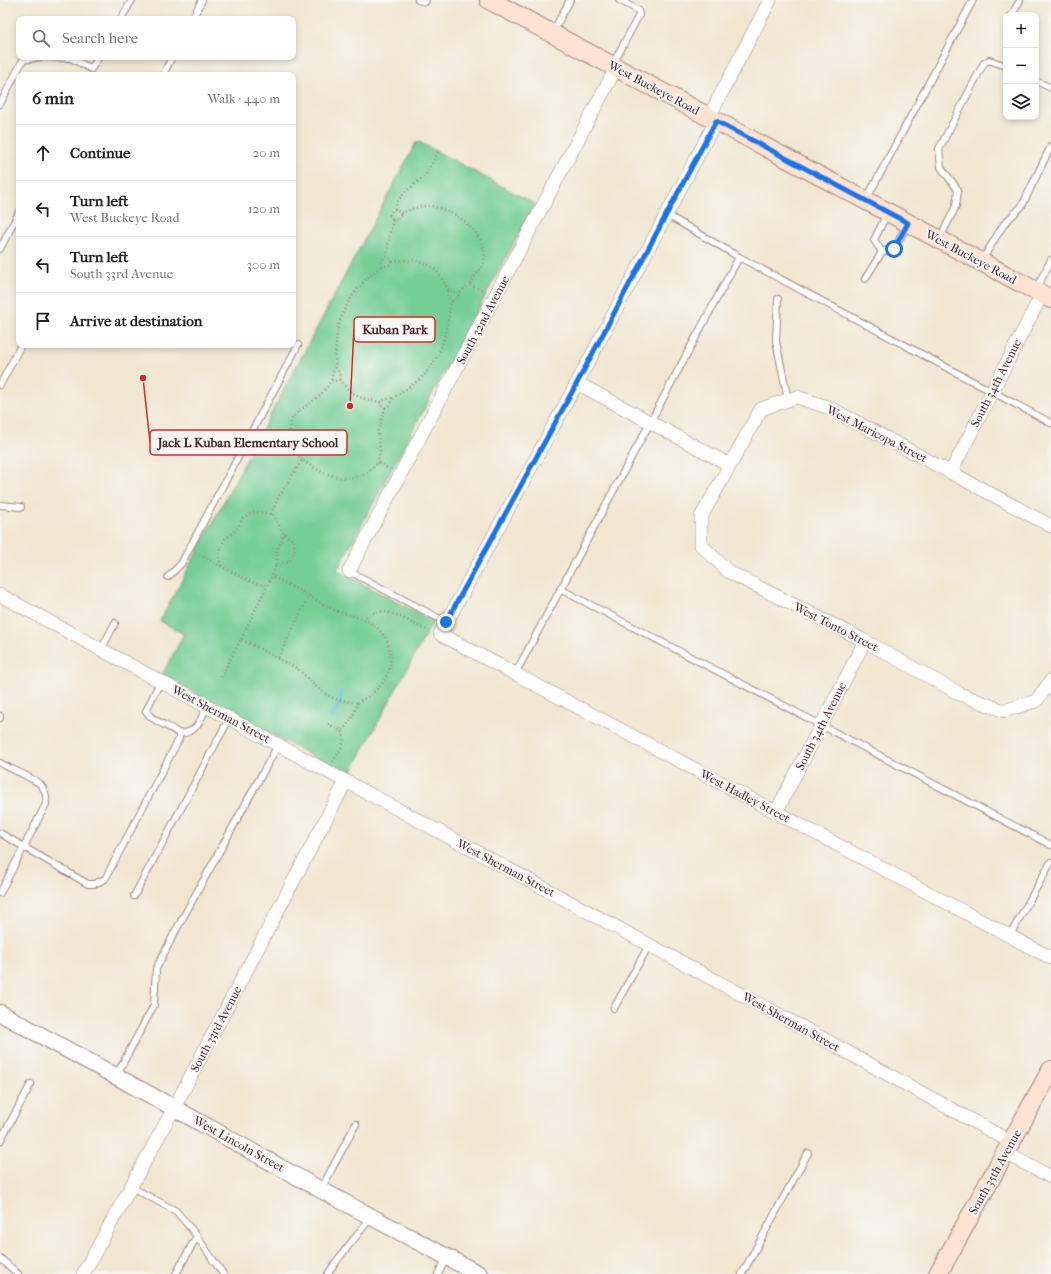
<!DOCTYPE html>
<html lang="en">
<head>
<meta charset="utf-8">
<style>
  :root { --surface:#fff; --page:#f6f6f6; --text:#202124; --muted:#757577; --line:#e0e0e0 }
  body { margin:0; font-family:"IM FELL French Canon",serif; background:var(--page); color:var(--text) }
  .controls { position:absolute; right:12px; top:12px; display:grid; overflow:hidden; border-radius:8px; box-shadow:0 2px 6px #0003 }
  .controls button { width:36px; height:36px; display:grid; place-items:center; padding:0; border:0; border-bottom:1px solid var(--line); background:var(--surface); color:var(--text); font:20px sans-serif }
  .stop { position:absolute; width:12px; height:12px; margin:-9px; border:3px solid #1a73e8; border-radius:50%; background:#fff }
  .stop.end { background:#1a73e8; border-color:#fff; box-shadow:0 1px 4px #0008 }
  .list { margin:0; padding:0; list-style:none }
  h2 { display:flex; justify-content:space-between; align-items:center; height:52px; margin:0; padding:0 16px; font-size:17px }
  h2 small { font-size:13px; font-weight:400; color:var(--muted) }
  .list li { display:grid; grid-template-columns:26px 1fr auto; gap:12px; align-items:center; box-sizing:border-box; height:56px; padding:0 16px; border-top:1px solid var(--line) }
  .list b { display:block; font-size:15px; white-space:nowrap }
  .list p { margin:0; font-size:13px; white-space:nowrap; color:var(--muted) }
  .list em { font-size:13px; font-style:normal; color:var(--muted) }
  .icon { flex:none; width:22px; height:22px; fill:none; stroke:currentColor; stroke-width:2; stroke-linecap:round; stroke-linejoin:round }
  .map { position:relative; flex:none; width:1051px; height:1274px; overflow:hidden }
  .search { position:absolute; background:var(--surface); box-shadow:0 2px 6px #0003; left:16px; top:16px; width:280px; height:44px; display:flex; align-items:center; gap:10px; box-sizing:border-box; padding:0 14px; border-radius:8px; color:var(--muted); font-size:15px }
  .panel { position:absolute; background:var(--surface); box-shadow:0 2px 6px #0003; left:16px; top:72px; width:280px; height:276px; border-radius:8px }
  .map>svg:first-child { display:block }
</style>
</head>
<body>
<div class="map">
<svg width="1051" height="1274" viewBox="0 0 1051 1274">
  <rect width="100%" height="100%" fill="#f6f6f2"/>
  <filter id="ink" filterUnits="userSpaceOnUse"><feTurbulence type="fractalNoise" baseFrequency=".025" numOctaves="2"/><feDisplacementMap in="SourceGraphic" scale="8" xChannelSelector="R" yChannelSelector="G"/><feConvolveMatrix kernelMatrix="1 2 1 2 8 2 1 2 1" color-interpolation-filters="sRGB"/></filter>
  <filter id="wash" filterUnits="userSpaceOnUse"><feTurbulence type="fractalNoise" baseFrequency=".012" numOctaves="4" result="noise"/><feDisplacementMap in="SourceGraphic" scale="16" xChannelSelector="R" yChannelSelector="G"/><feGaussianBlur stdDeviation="0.9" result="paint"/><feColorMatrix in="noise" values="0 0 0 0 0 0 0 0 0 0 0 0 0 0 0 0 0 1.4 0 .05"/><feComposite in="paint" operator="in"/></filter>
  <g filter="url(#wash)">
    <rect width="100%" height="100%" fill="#f1e7d1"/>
    <path fill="#75ce94" stroke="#607660" d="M417 141 535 204 337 570 433 621 349 776 162 675 184 634 160 621Z"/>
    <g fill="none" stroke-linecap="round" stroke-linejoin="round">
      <path stroke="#56b9d4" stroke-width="4" d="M341 698 342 692
        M331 717 340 702"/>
    </g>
  </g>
  <g filter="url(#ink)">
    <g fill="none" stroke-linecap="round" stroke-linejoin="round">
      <defs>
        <path id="service" d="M418 0 425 2 426 0
          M1012 15 1020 0
          M121 19 132 0
          M192 19 202 0
          M553 32 570 0
          M44 57 71 58 91 69 99 57
          M613 64 639 15 638 10 619 0
          M163 75 172 57
          M1036 81 1051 88
          M0 104 23 60 42 57
          M866 200 973 0
          M887 214 874 240 882 252 894 249 907 225
          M667 215 739 257 1051 423
          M940 238 956 206 958 190 941 167 939 149 984 63 989 60 1006 66
          M0 249 19 212
          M982 260 1004 224 1022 206 1051 146
          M865 279 882 252
          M1036 289 1051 260
          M778 299 776 341 788 400
          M0 385 21 345
          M0 505 21 507
          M349 571 446 622
          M168 577 181 564 298 345
          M560 589 1051 845
          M101 650 115 623
          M515 674 739 257
          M0 716V718
          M179 734C198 732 199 722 207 707
          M0 763C9 768 33 778 40 784 45 789 47 797 46 804L0 893
          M0 833 48 861 88 884H94L105 879 179 739V734C170 725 153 723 146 711L160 682
          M134 896 229 719
          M1010 935 1051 862
          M614 1008 649 945
          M116 1076 154 1005 156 969 175 932 278 745
          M0 1141 31 1084
          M131 1187 176 1211 193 1231 223 1274
          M321 1189 356 1124
          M0 1258 18 1274
          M176 1274 197 1236
          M328 1274C340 1254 357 1237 370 1218
          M438 1274 447 1257
          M742 1274 808 1153"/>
        <path id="minor" d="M709 117 770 0
          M716 121 577 383 440 634 1051 958
          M577 383 730 465 761 409 797 397 830 408 1051 526
          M730 465 701 517V545L729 572 865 641 960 694 1004 711 1036 701 1051 681
          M951 472 1042 294
          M349 571 616 68
          M0 595 798 1025 1011 1142
          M776 812 865 641
          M1005 1153 1051 1177
          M83 1274 174 1108 346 781"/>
        <path id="tertiary" d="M0 1013 174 1108 321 1190 479 1274"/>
        <path id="secondary" d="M489 0 1051 299
          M938 1274 1051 1070"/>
      </defs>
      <use href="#service" stroke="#9e837e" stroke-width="8"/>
      <use href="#minor" stroke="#9e837e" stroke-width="14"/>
      <use href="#tertiary" stroke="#9e837e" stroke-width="18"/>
      <use href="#secondary" stroke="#9e837e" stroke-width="20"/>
      <path stroke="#9e837e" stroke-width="2.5" stroke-dasharray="1 3" stroke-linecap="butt" d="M438 152 425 176 405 192 398 201 395 209 401 213C410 210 417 206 427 206 452 207 489 233 484 261 482 271 473 276 470 285
        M395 209H393L390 215 392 219 397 220 401 213
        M393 220 390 232 387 256 393 261C409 260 425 258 437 272 442 278 445 285 449 291H454L458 294
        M387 256 384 258 381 262 382 266H388L393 261
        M449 291 447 296 451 302
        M335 368 339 372 340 380
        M332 380C331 375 335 370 335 366 336 353 335 341 338 328 343 304 362 280 382 266
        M380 402 386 399 395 397
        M385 408C390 405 391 401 395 397 401 391 411 387 418 381 443 359 446 333 451 302 459 297 460 290 470 285L485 291
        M302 460C296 454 292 446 291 438 285 413 303 410 318 397 324 392 327 386 332 380L335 381 340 380C354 397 359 398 380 402L382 407 385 408 378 431 380 451 378 463
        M271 514 278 498 302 460C321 473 344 485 366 473 371 470 374 466 378 463L390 469
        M196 553 249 581 258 584 268 585
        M221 566 219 555 222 546 225 539 236 530 243 518 249 514 257 512 266 513 271 514 274 516 283 533 282 540 277 550V562L272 576
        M275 566 289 562 295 551 294 541 283 533
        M309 596 336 611 364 619
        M241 639 272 576 309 596 278 658
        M221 677 241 639 296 668C307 676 315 687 326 694 335 700 346 701 357 703 353 719 352 719 342 731
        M357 703C365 698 373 694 380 686 392 673 394 653 385 637 380 629 371 623 364 619 383 600 410 624 429 631
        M328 724C332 726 339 729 342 732 348 741 337 755 333 762"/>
      <use href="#service" stroke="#fff" stroke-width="6"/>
      <use href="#minor" stroke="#fff" stroke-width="13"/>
      <use href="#tertiary" stroke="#fff" stroke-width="16"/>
      <use href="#secondary" stroke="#fee3d2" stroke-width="18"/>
    </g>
  </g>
  <g fill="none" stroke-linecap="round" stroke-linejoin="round" filter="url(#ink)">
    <path stroke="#1a73e8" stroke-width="5" d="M446 622 577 383 716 121 908 223 894 249"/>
  </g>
  <g text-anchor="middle" stroke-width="4" stroke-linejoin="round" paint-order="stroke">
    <g font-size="12" fill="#4a1f2b" stroke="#f6f6f2">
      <text transform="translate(654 88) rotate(28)" y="4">West Buckeye Road</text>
      <text transform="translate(971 257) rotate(28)" y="4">West Buckeye Road</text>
      <text transform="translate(483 320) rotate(-62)" y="4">South 32nd Avenue</text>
      <text transform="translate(996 383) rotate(-63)" y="4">South 34th Avenue</text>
      <text transform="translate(877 434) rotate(27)" y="4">West Maricopa Street</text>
      <text transform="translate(836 627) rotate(27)" y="4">West Tonto Street</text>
      <text transform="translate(221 714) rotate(28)" y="4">West Sherman Street</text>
      <text transform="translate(821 726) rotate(-63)" y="4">South 34th Avenue</text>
      <text transform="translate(745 796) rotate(28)" y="4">West Hadley Street</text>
      <text transform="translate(506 868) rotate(28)" y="4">West Sherman Street</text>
      <text transform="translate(791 1022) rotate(29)" y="4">West Sherman Street</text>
      <text transform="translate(216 1029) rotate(-62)" y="4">South 33rd Avenue</text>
      <text transform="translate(239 1144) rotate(29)" y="4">West Lincoln Street</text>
      <text transform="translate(995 1172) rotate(-61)" y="4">South 35th Avenue</text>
    </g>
  </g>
  <path fill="none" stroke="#d62828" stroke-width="1.5" d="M350 406L354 329M143 378L150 442"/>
  <g fill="#d62828" stroke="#f6f6f2" stroke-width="1.5">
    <circle cx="350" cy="406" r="4"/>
    <circle cx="143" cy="378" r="4"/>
  </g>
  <g fill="#f6f6f2" stroke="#d62828" stroke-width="1.5">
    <rect x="354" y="317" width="81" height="25" rx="4"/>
    <rect x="150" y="430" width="197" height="25" rx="4"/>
  </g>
  <g font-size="13" text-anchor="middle" font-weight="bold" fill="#4a1f2b">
    <text x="395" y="334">Kuban Park</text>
    <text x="248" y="447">Jack L Kuban Elementary School</text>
  </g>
</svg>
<div class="controls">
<button>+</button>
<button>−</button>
<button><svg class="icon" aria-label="layers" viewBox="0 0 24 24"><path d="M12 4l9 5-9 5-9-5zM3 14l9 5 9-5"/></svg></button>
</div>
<div class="stop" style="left:894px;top:249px"></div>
<div class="stop end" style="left:446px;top:622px"></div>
<div class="search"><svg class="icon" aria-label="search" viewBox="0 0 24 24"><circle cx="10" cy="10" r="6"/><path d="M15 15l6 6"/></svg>Search here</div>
<section class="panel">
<h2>6 min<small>Walk · 440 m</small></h2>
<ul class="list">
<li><svg class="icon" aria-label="ahead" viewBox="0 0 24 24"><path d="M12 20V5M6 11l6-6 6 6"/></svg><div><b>Continue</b></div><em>20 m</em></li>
<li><svg class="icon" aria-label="left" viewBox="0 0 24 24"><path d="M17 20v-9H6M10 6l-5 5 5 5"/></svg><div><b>Turn left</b><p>West Buckeye Road</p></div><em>120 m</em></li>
<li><svg class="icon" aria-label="left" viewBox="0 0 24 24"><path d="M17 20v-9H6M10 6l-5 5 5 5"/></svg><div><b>Turn left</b><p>South 33rd Avenue</p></div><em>300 m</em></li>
<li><svg class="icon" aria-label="arrive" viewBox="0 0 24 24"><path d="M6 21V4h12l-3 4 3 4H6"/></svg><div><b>Arrive at destination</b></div></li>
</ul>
</section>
</div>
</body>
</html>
